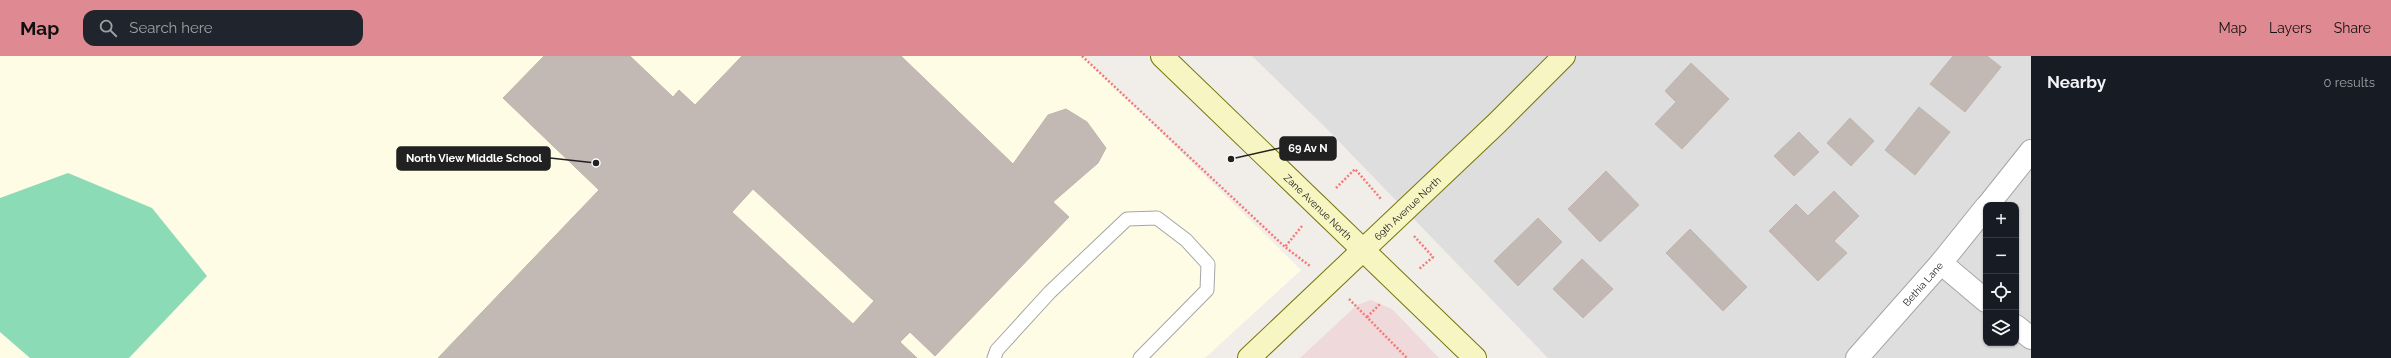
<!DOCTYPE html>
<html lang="en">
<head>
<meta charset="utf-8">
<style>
  :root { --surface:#171b24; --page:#20242c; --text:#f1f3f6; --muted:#9ea1a6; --line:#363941; --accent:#df8a93 }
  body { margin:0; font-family:Raleway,sans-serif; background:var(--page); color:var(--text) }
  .controls { position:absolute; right:12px; bottom:12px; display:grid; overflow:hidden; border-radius:8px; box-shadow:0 1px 3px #0004 }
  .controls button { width:36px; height:36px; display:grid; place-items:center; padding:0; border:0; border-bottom:1px solid var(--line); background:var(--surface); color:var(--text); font:20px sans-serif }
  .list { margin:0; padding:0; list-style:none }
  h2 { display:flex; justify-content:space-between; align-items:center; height:52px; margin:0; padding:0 16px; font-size:17px }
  h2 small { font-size:13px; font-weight:400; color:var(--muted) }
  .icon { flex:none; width:22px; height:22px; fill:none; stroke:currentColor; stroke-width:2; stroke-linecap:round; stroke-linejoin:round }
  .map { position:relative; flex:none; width:2031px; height:302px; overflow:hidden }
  header { display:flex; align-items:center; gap:24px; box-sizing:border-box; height:56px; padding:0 20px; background:var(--accent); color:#111 }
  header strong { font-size:19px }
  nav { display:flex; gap:22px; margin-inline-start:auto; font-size:14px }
  .search { width:280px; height:36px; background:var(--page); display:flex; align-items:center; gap:10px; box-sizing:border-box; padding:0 14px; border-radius:12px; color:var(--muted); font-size:15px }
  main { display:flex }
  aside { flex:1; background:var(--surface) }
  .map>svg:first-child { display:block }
</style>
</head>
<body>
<header>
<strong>Map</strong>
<div class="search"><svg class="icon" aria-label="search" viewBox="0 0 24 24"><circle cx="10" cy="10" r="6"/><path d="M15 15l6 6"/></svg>Search here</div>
<nav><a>Map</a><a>Layers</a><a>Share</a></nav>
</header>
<main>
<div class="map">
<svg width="2031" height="302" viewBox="0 0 2031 302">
  <rect width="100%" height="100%" fill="#f1eee9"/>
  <path fill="#dfdedf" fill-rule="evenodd" d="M1252 0H2031V302H1548L1325 71ZM1986 149H2016V287H1986Z"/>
  <path fill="#f0d9da" d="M1371 244 1392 253 1439 302H1300L1357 249Z"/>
  <path fill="#fefce5" d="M0 0H1083L1301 214 1205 302H0Z"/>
  <path fill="#8bdbb6" d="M68 117 152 152 207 220 129 302H30L0 276V142Z"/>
  <path fill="#c2b9b5" stroke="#c2b4ac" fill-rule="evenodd" d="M544 0H630L673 41 679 34 695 49 742 0H901L1013 108 1048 59 1066 53 1087 66 1106 92 1098 107 1053 146 1069 161 935 300 910 276 900 286 917 302H438L599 134 503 42ZM753 133 874 245 853 268 732 156Z
    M1953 0H1987L2001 11 1965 56 1930 28Z
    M1691 7 1729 43 1682 93 1655 68 1676 46 1665 35Z
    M1919 51 1950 76 1915 119 1885 94Z
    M1850 62 1874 85 1851 110 1827 87Z
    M1799 76 1819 96 1794 120 1774 100Z
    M1606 115 1639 149 1600 186 1568 153Z
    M1834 135 1859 160 1834 185 1847 197 1818 225 1769 175 1796 148 1808 160Z
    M1538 162 1562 186 1518 230 1494 205Z
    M1690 173 1747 231 1723 255 1666 197Z
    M1582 203 1613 233 1583 262 1553 233Z"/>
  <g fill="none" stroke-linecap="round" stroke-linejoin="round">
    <defs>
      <path id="lane" d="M994 302 997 294 1050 236 1127 163 1157 162 1186 184 1208 208 1207 234 1140 302"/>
      <g id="street">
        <path d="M1988 149 2031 95"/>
        <path d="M1941 207 1986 245"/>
        <path d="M2016 270 2031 282"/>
        <path id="s1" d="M1857 302 1941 207 1986 151"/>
      </g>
      <g id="secondary">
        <path id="s2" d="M1162 0 1475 302"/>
        <path id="s3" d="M1249 302 1497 67 1564 0"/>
      </g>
    </defs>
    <use href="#lane" stroke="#a5a5a5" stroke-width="15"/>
    <use href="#street" stroke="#a5a5a5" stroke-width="24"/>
    <use href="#secondary" stroke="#74760b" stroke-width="24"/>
    <path stroke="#f37a78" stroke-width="2.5" stroke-dasharray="2 2" stroke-linecap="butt" d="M1082 0 1285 191
      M1336 132 1355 113 1381 143
      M1302 170 1285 191 1310 210
      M1414 180 1433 201 1419 213
      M1349 243 1407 302
      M1367 261 1381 247"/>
    <use href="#lane" stroke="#fff" stroke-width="13"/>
    <use href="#street" stroke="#fff" stroke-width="22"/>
    <use href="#secondary" stroke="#f7f5c1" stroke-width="22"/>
  </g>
  <g text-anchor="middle" stroke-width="4" stroke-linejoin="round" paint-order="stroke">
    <g font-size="10" fill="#212121" stroke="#fff">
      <text dy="4" stroke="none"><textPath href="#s2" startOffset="217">Zane Avenue North</textPath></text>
      <text dy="4" stroke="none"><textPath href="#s3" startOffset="218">69th Avenue North</textPath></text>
      <text dy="4" stroke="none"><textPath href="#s1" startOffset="99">Bethia Lane</textPath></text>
    </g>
  </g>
  <path fill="none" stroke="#212121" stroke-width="1.5" d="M1231 103L1280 92M596 107L550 102"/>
  <g fill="#212121" stroke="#fff" stroke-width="1.5">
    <circle cx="1231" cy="103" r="4"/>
    <circle cx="596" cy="107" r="4"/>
  </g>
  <g fill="#212121" stroke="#212121" stroke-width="1.5">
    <rect x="1280" y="81" width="56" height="23" rx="4"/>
    <rect x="397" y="91" width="153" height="23" rx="4"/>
  </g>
  <g font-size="11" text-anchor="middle" font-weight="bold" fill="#fff">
    <text x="1308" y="96">69 Av N</text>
    <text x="474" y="106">North View Middle School</text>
  </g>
</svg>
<div class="controls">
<button>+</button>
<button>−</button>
<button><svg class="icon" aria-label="locate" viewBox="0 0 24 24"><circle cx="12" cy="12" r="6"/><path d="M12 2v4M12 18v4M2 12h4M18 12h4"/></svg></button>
<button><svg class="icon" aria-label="layers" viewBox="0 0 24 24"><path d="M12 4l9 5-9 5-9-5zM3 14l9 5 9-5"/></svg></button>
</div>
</div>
<aside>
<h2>Nearby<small>0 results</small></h2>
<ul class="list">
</ul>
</aside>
</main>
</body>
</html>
